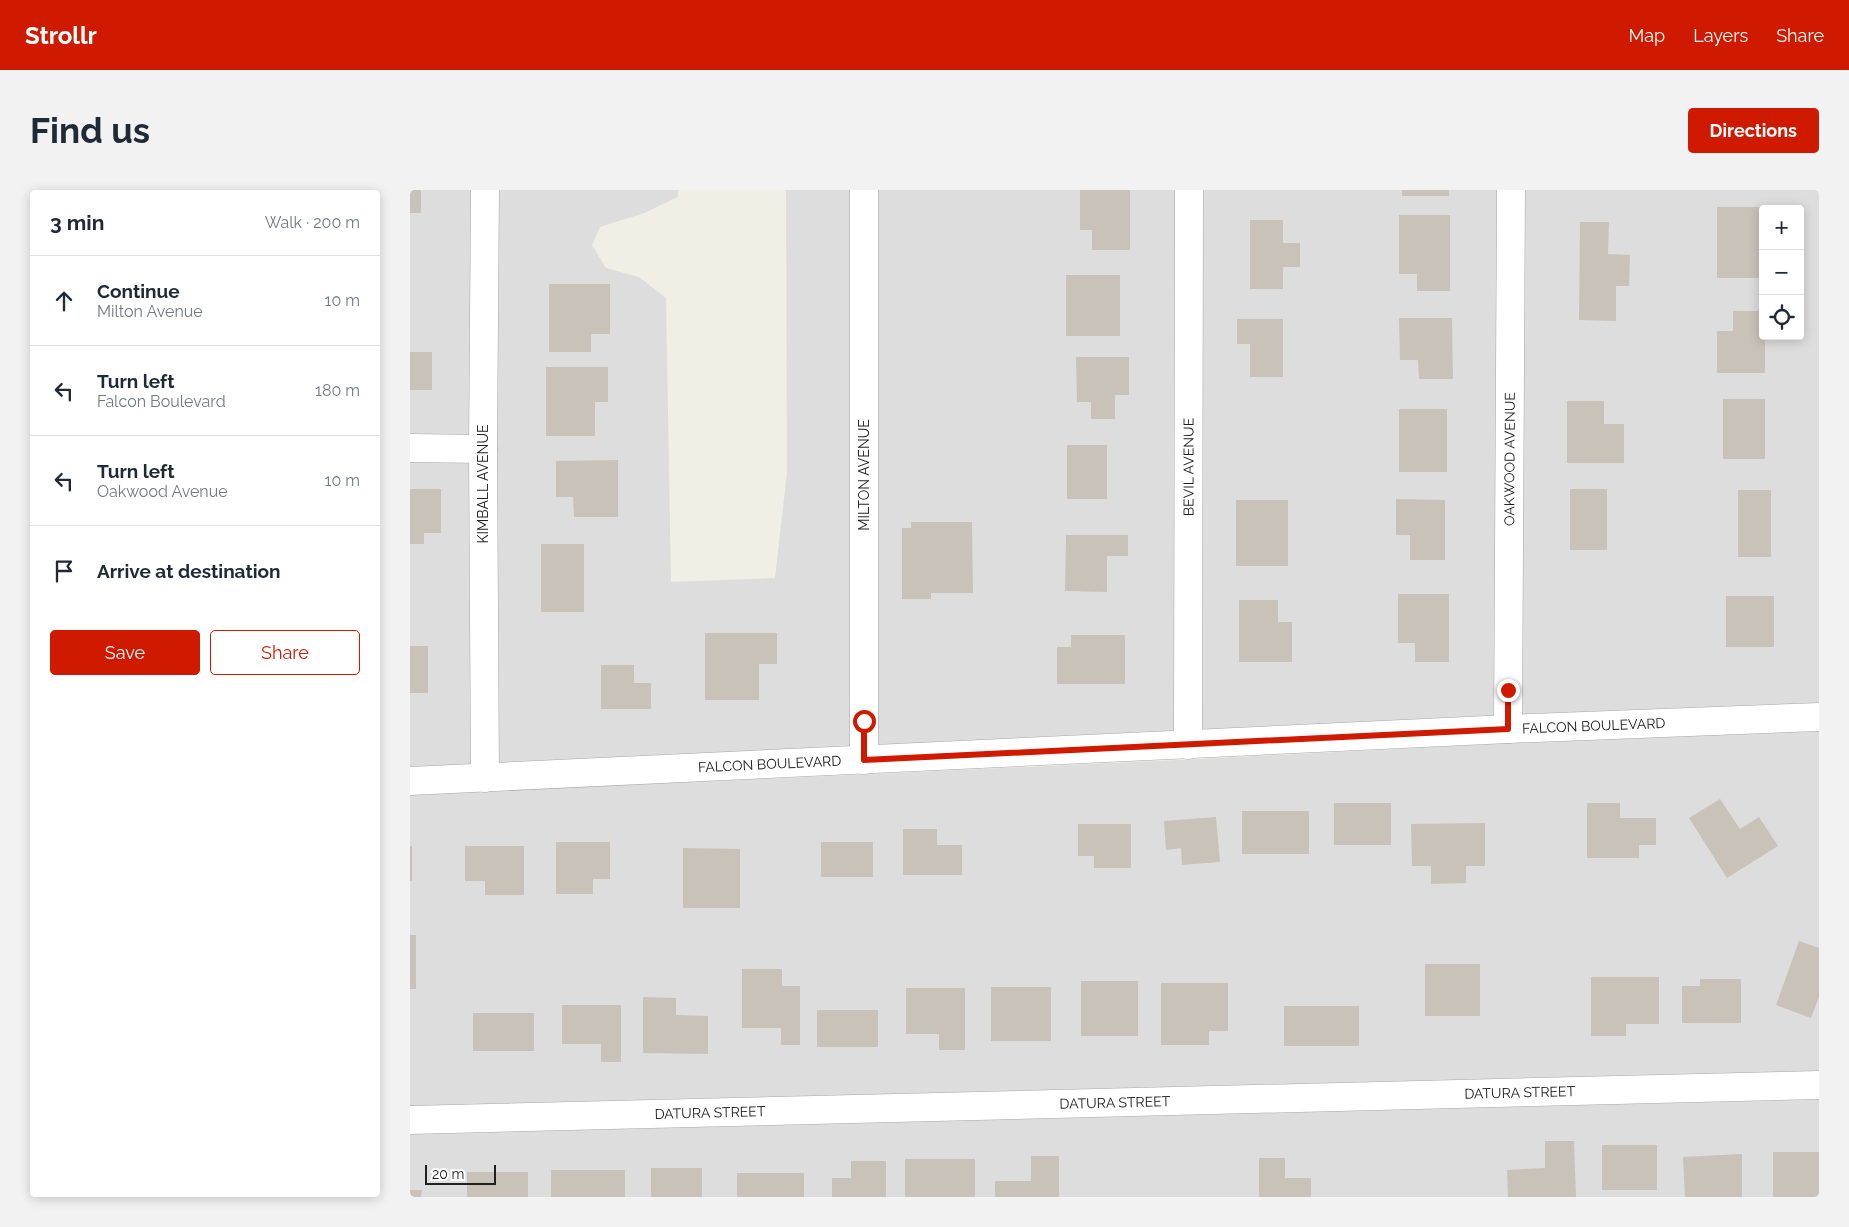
<!DOCTYPE html>
<html lang="en">
<head>
<meta charset="utf-8">
<style>
  :root { --surface:#fff; --page:#f2f2f3; --text:#1f2937; --muted:#747a83; --line:#e0e1e3; --accent:#cf1a00 }
  body { margin:0; font-family:Raleway,sans-serif; background:var(--page); color:var(--text) }
  .controls { position:absolute; right:15px; top:15px; display:grid; overflow:hidden; border-radius:5px; box-shadow:0 2px 12px #0003 }
  .controls button { width:45px; height:45px; display:grid; place-items:center; padding:0; border:0; border-bottom:1px solid var(--line); background:var(--surface); color:var(--text); font:25px sans-serif }
  .scale { position:absolute; left:15px; bottom:12px; width:71px; box-sizing:border-box; padding-left:5px; border:2px solid #202020; border-top:0; font-size:14px; line-height:18px; white-space:nowrap; color:#202020; -webkit-text-stroke:4px #fff; paint-order:stroke }
  .stop { position:absolute; width:15px; height:15px; margin:-11px; border:4px solid #cf1a00; border-radius:50%; background:#fff }
  .stop.end { background:#cf1a00; border-color:#fff; box-shadow:0 1px 5px #0008 }
  .list { margin:0; padding:0; list-style:none }
  h2 { display:flex; justify-content:space-between; align-items:center; height:65px; margin:0; padding:0 20px; font-size:21px }
  h2 small { font-size:16px; font-weight:400; color:var(--muted) }
  .list li { display:grid; grid-template-columns:32px 1fr auto; gap:15px; align-items:center; box-sizing:border-box; height:90px; padding:0 20px; border-top:1px solid var(--line) }
  .list b { display:block; font-size:19px; white-space:nowrap }
  .list p { margin:0; font-size:16px; white-space:nowrap; color:var(--muted) }
  .list em { font-size:16px; font-style:normal; color:var(--muted) }
  .actions { display:flex; gap:10px; padding:15px 20px }
  .actions a { flex:1; padding:11px 0; border:1px solid var(--accent); border-radius:5px; text-align:center; font-size:18px; color:var(--accent) }
  .actions .main { background:var(--accent); color:#fff }
  .icon { flex:none; width:28px; height:28px; fill:none; stroke:currentColor; stroke-width:2; stroke-linecap:round; stroke-linejoin:round }
  .map { position:relative; flex:none; width:1409px; height:1007px; overflow:hidden; border-radius:5px }
  header { display:flex; align-items:center; gap:30px; box-sizing:border-box; height:70px; padding:0 25px; background:var(--accent); color:#fff }
  header strong { font-size:24px }
  nav { display:flex; gap:28px; margin-inline-start:auto; font-size:18px }
  .intro { display:flex; align-items:center; justify-content:space-between; box-sizing:border-box; height:120px; padding:0 30px }
  h1 { margin:0; font-size:35px }
  .button { padding:12px 22px; border-radius:5px; background:var(--accent); color:#fff; font-size:18px; font-weight:700 }
  main { display:flex; gap:30px; padding:0 30px }
  aside { flex:1; background:var(--surface); border-radius:5px; box-shadow:0 2px 12px #0003 }
  .map>svg:first-child { display:block }
</style>
</head>
<body>
<header>
<strong>Strollr</strong>
<nav><a>Map</a><a>Layers</a><a>Share</a></nav>
</header>
<div class="intro"><h1>Find us</h1><a class="button">Directions</a></div>
<main>
<aside>
<h2>3 min<small>Walk · 200 m</small></h2>
<ul class="list">
<li><svg class="icon" aria-label="ahead" viewBox="0 0 24 24"><path d="M12 20V5M6 11l6-6 6 6"/></svg><div><b>Continue</b><p>Milton Avenue</p></div><em>10 m</em></li>
<li><svg class="icon" aria-label="left" viewBox="0 0 24 24"><path d="M17 20v-9H6M10 6l-5 5 5 5"/></svg><div><b>Turn left</b><p>Falcon Boulevard</p></div><em>180 m</em></li>
<li><svg class="icon" aria-label="left" viewBox="0 0 24 24"><path d="M17 20v-9H6M10 6l-5 5 5 5"/></svg><div><b>Turn left</b><p>Oakwood Avenue</p></div><em>10 m</em></li>
<li><svg class="icon" aria-label="arrive" viewBox="0 0 24 24"><path d="M6 21V4h12l-3 4 3 4H6"/></svg><div><b>Arrive at destination</b></div></li>
</ul>
<div class="actions"><a class="main">Save</a><a>Share</a></div>
</aside>
<div class="map">
<svg width="1409" height="1007" viewBox="0 0 1409 1007">
  <rect width="100%" height="100%" fill="#f1eee6"/>
  <path fill="#dedddd" fill-rule="evenodd" d="M0 0H63L61 245H0Z
    M87 0H268V7L234 23 190 37 182 55 196 78 229 87 256 108 261 392 365 388 377 283 376 0H442V557L87 573 85 259Z
    M466 0H766V542L466 556Z
    M791 0H1089L1086 526 790 541Z
    M1113 0H1409V513L1110 525ZM1353 19H1390V146H1353Z
    M0 272H61L62 574 0 578Z
    M1409 541V881L0 916V605L790 569 1099 553Z
    M1409 909V1007H0V944Z"/>
  <path fill="#c9c2b8" d="M0 0H11V23H0Z
    M670 0H720V60H682V40H670Z
    M992 0H1039V6H992Z
    M1307 17H1353V88H1307Z
    M989 25H1040V101H1007V84H989Z
    M840 30H873V53H890V77H873V99H840Z
    M1170 32H1199L1198 64 1220 65 1219 96H1206V131L1169 130Z
    M656 85H710V146H656Z
    M139 94H200V144H181V162H139Z
    M1323 121H1353V146H1355V183H1307V141H1323Z
    M989 128H1042L1043 189H1009L1008 170H990Z
    M827 129H873V187H840V154H827Z
    M0 162H22V200H0Z
    M666 167H719V205H705V229H681V212H667Z
    M136 177H198V212H185V246H136Z
    M1313 209H1355V269H1313Z
    M1157 211H1194V234H1214V273H1157Z
    M989 219H1037V282H989Z
    M657 255H697V309H657Z
    M208 270V327H164L163 307H146V271Z
    M0 299H31V343H14V354H0Z
    M1160 299H1197V360H1160Z
    M1328 300H1361V367H1328Z
    M986 309 1035 310V370H1000V345H986Z
    M826 310H878V376H826Z
    M501 332H562L563 403H521V409H492V338H501Z
    M656 345H718V366H697V402L655 401Z
    M131 354H174V422H131Z
    M988 404H1039V472H1005V453H988Z
    M1316 406H1364V457H1316Z
    M829 410H868V432H882V472H829Z
    M295 443H367V474H349V510H295Z
    M661 445H715V494H647V457H661Z
    M0 456H18V503H0Z
    M191 475H224V493H241V519H191Z
    M1310 609 1330 639 1349 627 1368 656 1317 688 1279 628Z
    M924 613H981V655H924Z
    M1177 613H1210V628H1246V655H1229V668H1177Z
    M832 621H899V664H832Z
    M806 627 810 672 772 675 771 658 756 660 754 631Z
    M1075 633V676H1056V693L1021 694V676H1002L1001 634Z
    M668 634H721V678H684V666H668Z
    M493 639H527V655H552V685H493Z
    M146 652H200V689H183V704H146Z
    M411 652H463V687H411Z
    M0 656H2V691H0Z
    M55 656H114V705H75V691H55Z
    M273 658 330 659V718H273Z
    M0 745H6V799H0Z
    M1389 751 1409 758V807L1401 828 1366 815Z
    M1015 774H1070V826H1015Z
    M332 779H372V796H390V855H371V838H332Z
    M1181 787H1249V834H1216V846H1181Z
    M1290 789H1331V833H1272V796H1290Z
    M671 791H728V846H671Z
    M751 793H818V841H799V855H751Z
    M581 797H641V851H581Z
    M496 798H555V860H529V844H496Z
    M233 807 266 808V825L298 826V864L233 863Z
    M152 815H211V872H191V854H152Z
    M874 816H949V856H874Z
    M407 820H468V857H407Z
    M63 823H124V861H63Z
    M1135 951H1164L1166 1007H1098L1097 980 1135 978Z
    M1192 955H1247V1000H1192Z
    M1363 962H1409V1007H1363Z
    M1332 964V1007H1275L1273 967Z
    M621 966H649V1007H585V991H621Z
    M849 968H875V988H901V1007H849Z
    M495 969H565V1007H495Z
    M441 971H476V1007H422V988H441Z
    M241 978H292V1007H241Z
    M141 980H215V1007H141Z
    M57 982H118V1007H57Z
    M327 983H394V1007H327Z
    M0 1000H12L11 1007H0Z"/>
  <g fill="none" stroke-linecap="round" stroke-linejoin="round">
    <defs>
      <g id="minor">
        <path d="M454 0V570"/>
        <path d="M0 258 73 259"/>
        <path id="s1" d="M1098 539 1101 0"/>
        <path id="s2" d="M778 555 779 0"/>
        <path d="M75 588 73 259 75 0"/>
        <path id="s3" d="M0 591 1098 539 1409 527"/>
        <path id="s4" d="M0 930 1409 895"/>
      </g>
    </defs>
    <use href="#minor" stroke="#a7a7a7" stroke-width="29"/>
    <use href="#minor" stroke="#fff" stroke-width="28"/>
  </g>
  <g fill="none" stroke-linecap="round" stroke-linejoin="round">
    <path stroke="#cf1a00" stroke-width="6" d="M454 531V570L1098 539V500"/>
  </g>
  <g text-anchor="middle" stroke-width="4" stroke-linejoin="round" paint-order="stroke">
    <g font-size="14" fill="#202020" stroke="#fff">
      <text dy="5" stroke="none"><textPath href="#s1" startOffset="270">OAKWOOD AVENUE</textPath></text>
      <text dy="5" stroke="none"><textPath href="#s2" startOffset="278">BEVIL AVENUE</textPath></text>
      <text transform="translate(454 285) rotate(-90)" y="5">MILTON AVENUE</text>
      <text transform="translate(73 294) rotate(-90)" y="5">KIMBALL AVENUE</text>
      <text dy="5" stroke="none"><textPath href="#s3" startOffset="1185">FALCON BOULEVARD</textPath></text>
      <text dy="5" stroke="none"><textPath href="#s3" startOffset="360">FALCON BOULEVARD</textPath></text>
      <text dy="5" stroke="none"><textPath href="#s4" startOffset="1110">DATURA STREET</textPath></text>
      <text dy="5" stroke="none"><textPath href="#s4" startOffset="705">DATURA STREET</textPath></text>
      <text dy="5" stroke="none"><textPath href="#s4" startOffset="300">DATURA STREET</textPath></text>
    </g>
  </g>
</svg>
<div class="controls">
<button>+</button>
<button>−</button>
<button><svg class="icon" aria-label="locate" viewBox="0 0 24 24"><circle cx="12" cy="12" r="6"/><path d="M12 2v4M12 18v4M2 12h4M18 12h4"/></svg></button>
</div>
<div class="scale">20 m</div>
<div class="stop" style="left:454px;top:531px"></div>
<div class="stop end" style="left:1098px;top:500px"></div>
</div>
</main>
</body>
</html>
